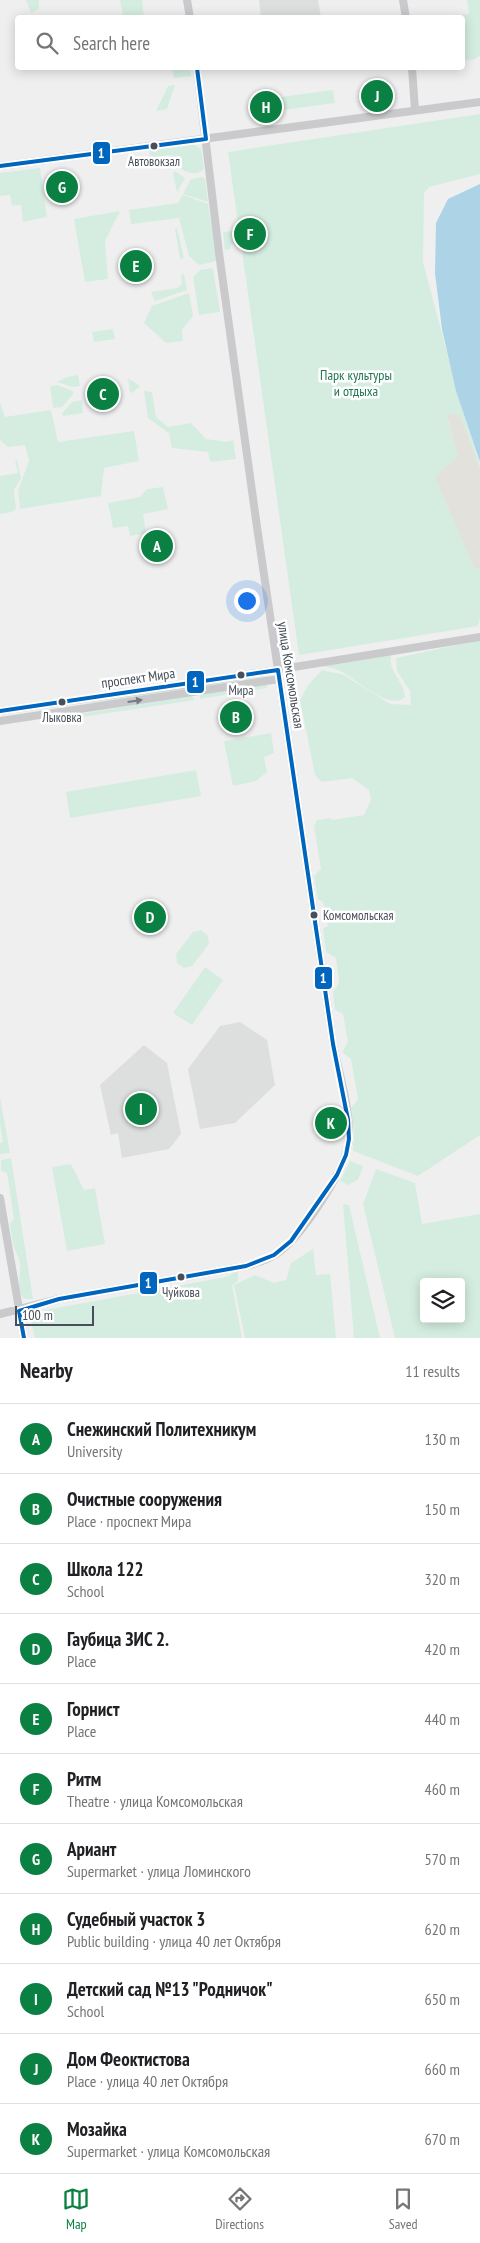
<!DOCTYPE html>
<html lang="en">
<head>
<meta charset="utf-8">
<style>
  :root { --surface:#fff; --page:#f6f6f6; --text:#202124; --muted:#757577; --line:#e0e0e0; --accent:#0b8043 }
  body { margin:0; font-family:"PT Sans Narrow",sans-serif; background:var(--page); color:var(--text) }
  .controls { position:absolute; right:15px; bottom:15px; display:grid; overflow:hidden; border-radius:5px; box-shadow:0 2px 12px #0003 }
  .controls button { width:45px; height:45px; display:grid; place-items:center; padding:0; border:0; border-bottom:1px solid var(--line); background:var(--surface); color:var(--text); font:25px sans-serif }
  .scale { position:absolute; left:15px; bottom:12px; width:79px; box-sizing:border-box; padding-left:5px; border:2px solid #484f5a; border-top:0; font-size:14px; line-height:18px; white-space:nowrap; color:#484f5a; -webkit-text-stroke:4px #fff; paint-order:stroke }
  .you { position:absolute; left:246px; top:600px; width:18px; height:18px; margin:-12px; border:4px solid #fff; border-radius:50%; background:#1a73e8; box-shadow:0 0 0 8px #1a73e833 }
  .badge { display:grid; place-items:center; width:32px; height:32px; border-radius:50%; background:var(--accent); color:#fff; font-size:16px; font-weight:700 }
  .pin { position:absolute; translate:-50% -50%; border:2px solid #fff; box-shadow:0 1px 5px #0006 }
  .list { margin:0; padding:0; list-style:none }
  h2 { display:flex; justify-content:space-between; align-items:center; height:65px; margin:0; padding:0 20px; font-size:21px }
  h2 small { font-size:16px; font-weight:400; color:var(--muted) }
  .list li { display:grid; grid-template-columns:32px 1fr auto; gap:15px; align-items:center; box-sizing:border-box; height:70px; padding:0 20px; border-top:1px solid var(--line) }
  .list b { display:block; font-size:19px; white-space:nowrap }
  .list p { margin:0; font-size:16px; white-space:nowrap; color:var(--muted) }
  .list em { font-size:16px; font-style:normal; color:var(--muted) }
  .icon { flex:none; width:28px; height:28px; fill:none; stroke:currentColor; stroke-width:2; stroke-linecap:round; stroke-linejoin:round }
  .map { position:relative; flex:none; width:480px; height:1338px; overflow:hidden }
  .search { position:absolute; background:var(--surface); box-shadow:0 2px 12px #0003; left:15px; right:15px; top:15px; height:55px; display:flex; align-items:center; gap:12px; box-sizing:border-box; padding:0 18px; border-radius:5px; color:var(--muted); font-size:19px }
  .sheet { height:835px; background:var(--surface) }
  nav { display:flex; justify-content:space-around; align-items:center; box-sizing:border-box; height:70px; border-top:1px solid var(--line); background:var(--surface); font-size:14px; color:var(--muted) }
  nav a { display:grid; justify-items:center; gap:2px }
  nav .on { color:var(--accent) }
  .map>svg:first-child { display:block }
</style>
</head>
<body>
<div class="map">
<svg width="480" height="1338" viewBox="0 0 480 1338">
  <rect width="100%" height="100%" fill="#efefef"/>
  <path fill="#dddede" d="M259 0H318L321 17H261Z
    M240 1022 267 1040 275 1085 235 1123 200 1129 188 1069 220 1026Z
    M144 1045 167 1063 181 1134 169 1149 122 1158 118 1133 111 1135 100 1085Z"/>
  <path fill="#d5ede1" fill-rule="evenodd" d="M26 0H39V9L31 13Z
    M120 0H142L144 17H123Z
    M467 0H480V55L475 59 463 61 462 18 449 17 469 14Z
    M172 68H190L191 76 174 78Z
    M175 85 167 109 156 111 168 86Z
    M333 90 335 103 275 111 273 98Z
    M480 114V174L429 187 424 193 423 262 460 402 480 465V469L460 415 446 414 458 456 475 570 480 568V618L478 626 299 655 228 152Z
    M194 144 201 149 204 169C195 179 182 169 172 165L170 155 150 158 149 150C158 146 182 146 194 144Z
    M40 168 47 217 23 222 21 205 12 206 10 195 0 196V173Z
    M175 171 185 178 177 192 173 173Z
    M202 177 205 179 208 202 183 194 191 179Z
    M183 195 208 204 217 261 199 265 189 256 179 218 131 224 129 210 178 203Z
    M120 211 105 241 108 279 85 282 74 219Z
    M177 228 184 258 180 259 175 229Z
    M232 231 233 233 238 232 239 243 231 244 230 249 225 250 223 232Z
    M132 252 149 257 142 277 128 279 125 261Z
    M213 268 220 312 199 315 193 277 200 270Z
    M184 274 187 290 155 301 151 292 177 288 182 284 181 275Z
    M189 293 193 316 182 330 183 341 166 343 144 323 152 306Z
    M113 329 115 339 94 342 92 332Z
    M78 375 80 386 72 387 57 382 67 377Z
    M128 378 140 386 132 393 130 392Z
    M57 385 73 391V394L62 407 53 408 50 386Z
    M144 391 152 392 156 417 168 427 191 423 206 439 226 442 233 440 236 459 210 462 208 452 172 448 169 433 148 418Z
    M82 400 83 413 63 416 62 413 72 402Z
    M0 402 5 417 51 410 58 442 134 431 139 461 104 468 101 496 20 509 18 491 29 461 25 445 8 447 0 440Z
    M15 460H17L21 478 14 490 16 509 12 512 0 514V476L18 473Z
    M163 487 168 509 143 514 146 533 130 536 128 526 113 528 108 503 140 497 147 489Z
    M480 640V1135L418 1176 353 1151 354 1131 351 1108 358 1099 351 1059 342 1052 348 1042 343 1014 335 1010 333 992 339 983 336 958 326 952 323 928 328 926 323 901 318 900 314 876 321 869 314 826 317 820 331 818 332 820 364 815 371 800 369 790 352 778 322 782 315 775 300 700 309 684 322 670 344 675 390 704 411 705 410 691 397 671 396 658Z
    M393 651C384 668 404 680 405 697 390 712 356 679 342 672 335 668 326 667 318 665Z
    M266 675 267 678 202 688V685Z
    M267 684V688L200 699V695Z
    M189 687V689L91 705 90 703Z
    M192 696 195 700 76 718 79 714Z
    M271 733 274 753 264 757 267 772 256 781 233 786 224 741Z
    M196 770 201 796 70 818 66 792Z
    M201 930 208 936 209 944 192 966 184 968 177 963 176 954 193 932Z
    M205 967 223 980 192 1025 173 1013Z
    M0 1097 10 1153 0 1154V1143L3 1142 0 1123Z
    M11 1158 33 1299H25C15 1291 21 1276 20 1265 20 1257 16 1254 14 1247 12 1240 11 1231 10 1223L14 1219 7 1173 1 1171V1160Z
    M350 1161 363 1166 358 1180 348 1185 340 1181Z
    M71 1164 84 1190 95 1188 105 1244 67 1251 52 1167Z
    M376 1169 415 1183 422 1224 480 1214V1338H395L363 1204ZM424 1282H461V1319H424Z
    M343 1204 349 1205 380 1338H354Z
    M313 1249 316 1275 330 1274 336 1338H245L234 1285 255 1275 274 1283 286 1280 291 1263Z
    M238 1271V1281L232 1285 242 1338H35L29 1313 226 1277Z"/>
  <path fill="#e3e1dc" d="M446 413 460 415 480 469V568L475 570 435 477 458 456Z"/>
  <path fill="#add3e7" d="M480 184V462L456 391 442 329 435 273 436 223 448 199Z"/>
  <g fill="none" stroke-linecap="round" stroke-linejoin="round">
    <path stroke="#cacacd" stroke-width="8" d="M187 0 190 18
      M403 0 406 18
      M412 68 415 110
      M0 166 480 102
      M0 711 195 683 480 637
      M0 721 279 679
      M0 1198 24 1338
      M0 1314 59 1299 246 1266C260 1262 273 1258 284 1248 306 1229 348 1167 349 1138 350 1107 339 1074 333 1044L257 527 219 253 197 68"/>
    <defs>
      <path id="bus-1" d="M0 166 206 139 197 68
        M0 711 278 670 333 1044 348 1120 349 1139 346 1155 337 1175 291 1241 274 1255 246 1266 59 1299 19 1311 24 1338"/>
    </defs>
    <use href="#bus-1" stroke="#fff" stroke-width="8"/>
    <use href="#bus-1" stroke="#0065bd" stroke-width="4"/>
  </g>
  <defs><path id="oneway-solid" d="M-6-.8H1V-3.2L6.5 0L1 3.2V.8H-6Z" transform="scale(1.25)"/></defs>
  <use fill="#767a82" href="#oneway-solid" transform="translate(135 701) rotate(-8)"/>
  <g fill="#484f5a" stroke="#fff" stroke-width="2">
    <circle cx="154" cy="146" r="4.5"/>
    <circle cx="241" cy="675" r="4.5"/>
    <circle cx="62" cy="702" r="4.5"/>
    <circle cx="314" cy="915" r="4.5"/>
    <circle cx="181" cy="1277" r="4.5"/>
  </g>
  <g text-anchor="middle" stroke-width="5" stroke-linejoin="round" paint-order="stroke">
    <g font-size="13" fill="#484f5a" stroke="#fff">
      <text x="154" y="166">Автовокзал</text>
      <text x="241" y="695">Мира</text>
      <text x="62" y="722">Лыковка</text>
      <text x="323" y="920" text-anchor="start">Комсомольская</text>
      <text x="181" y="1297">Чуйкова</text>
    </g>
    <g font-size="14" fill="#1f7556" stroke="#fff">
      <text x="356" y="380">Парк культуры<tspan x="356" dy="16">и отдыха</tspan></text>
    </g>
    <g font-size="14" fill="#484f5a" stroke="#fff">
      <text transform="translate(291 675) rotate(81)" y="5">улица Комсомольская</text>
      <text transform="translate(138 678) rotate(-8)" y="5">проспект Мира</text>
    </g>
  </g>
  <g stroke="#fff" stroke-width="2">
    <rect x="92" y="141" width="19" height="24" rx="5" fill="#0065bd"/>
    <rect x="186" y="670" width="19" height="24" rx="5" fill="#0065bd"/>
    <rect x="314" y="966" width="19" height="24" rx="5" fill="#0065bd"/>
    <rect x="139" y="1271" width="19" height="24" rx="5" fill="#0065bd"/>
  </g>
  <g font-size="14" text-anchor="middle" font-weight="bold" fill="#fff">
    <text x="101" y="158">1</text>
    <text x="195" y="687">1</text>
    <text x="323" y="983">1</text>
    <text x="148" y="1288">1</text>
  </g>
</svg>
<div class="controls">
<button><svg class="icon" aria-label="layers" viewBox="0 0 24 24"><path d="M12 4l9 5-9 5-9-5zM3 14l9 5 9-5"/></svg></button>
</div>
<div class="scale">100 m</div>
<div class="you"></div>
<div class="pin badge" style="left:157px;top:546px">A</div>
<div class="pin badge" style="left:236px;top:717px">B</div>
<div class="pin badge" style="left:103px;top:394px">C</div>
<div class="pin badge" style="left:150px;top:917px">D</div>
<div class="pin badge" style="left:136px;top:266px">E</div>
<div class="pin badge" style="left:250px;top:234px">F</div>
<div class="pin badge" style="left:62px;top:187px">G</div>
<div class="pin badge" style="left:266px;top:107px">H</div>
<div class="pin badge" style="left:141px;top:1109px">I</div>
<div class="pin badge" style="left:377px;top:96px">J</div>
<div class="pin badge" style="left:331px;top:1123px">K</div>
<div class="search"><svg class="icon" aria-label="search" viewBox="0 0 24 24"><circle cx="10" cy="10" r="6"/><path d="M15 15l6 6"/></svg>Search here</div>
</div>
<section class="sheet">
<h2>Nearby<small>11 results</small></h2>
<ul class="list">
<li><span class="badge">A</span><div><b>Снежинский Политехникум</b><p>University</p></div><em>130 m</em></li>
<li><span class="badge">B</span><div><b>Очистные сооружения</b><p>Place · проспект Мира</p></div><em>150 m</em></li>
<li><span class="badge">C</span><div><b>Школа 122</b><p>School</p></div><em>320 m</em></li>
<li><span class="badge">D</span><div><b>Гаубица ЗИС 2.</b><p>Place</p></div><em>420 m</em></li>
<li><span class="badge">E</span><div><b>Горнист</b><p>Place</p></div><em>440 m</em></li>
<li><span class="badge">F</span><div><b>Ритм</b><p>Theatre · улица Комсомольская</p></div><em>460 m</em></li>
<li><span class="badge">G</span><div><b>Ариант</b><p>Supermarket · улица Ломинского</p></div><em>570 m</em></li>
<li><span class="badge">H</span><div><b>Судебный участок 3</b><p>Public building · улица 40 лет Октября</p></div><em>620 m</em></li>
<li><span class="badge">I</span><div><b>Детский сад №13 &quot;Родничок&quot;</b><p>School</p></div><em>650 m</em></li>
<li><span class="badge">J</span><div><b>Дом Феоктистова</b><p>Place · улица 40 лет Октября</p></div><em>660 m</em></li>
<li><span class="badge">K</span><div><b>Мозайка</b><p>Supermarket · улица Комсомольская</p></div><em>670 m</em></li>
</ul>
</section>
<nav>
<a class="on"><svg class="icon" aria-label="map" viewBox="0 0 24 24"><path d="M3 6l6-2 6 2 6-2v14l-6 2-6-2-6 2zM9 4v14M15 6v14"/></svg>Map</a>
<a><svg class="icon" aria-label="directions" viewBox="0 0 24 24"><path d="M12 3l9 9-9 9-9-9zM9 14v-3h6M13 9l2 2-2 2"/></svg>Directions</a>
<a><svg class="icon" aria-label="saved" viewBox="0 0 24 24"><path d="M7 4h10v16l-5-4-5 4z"/></svg>Saved</a>
</nav>
</body>
</html>
